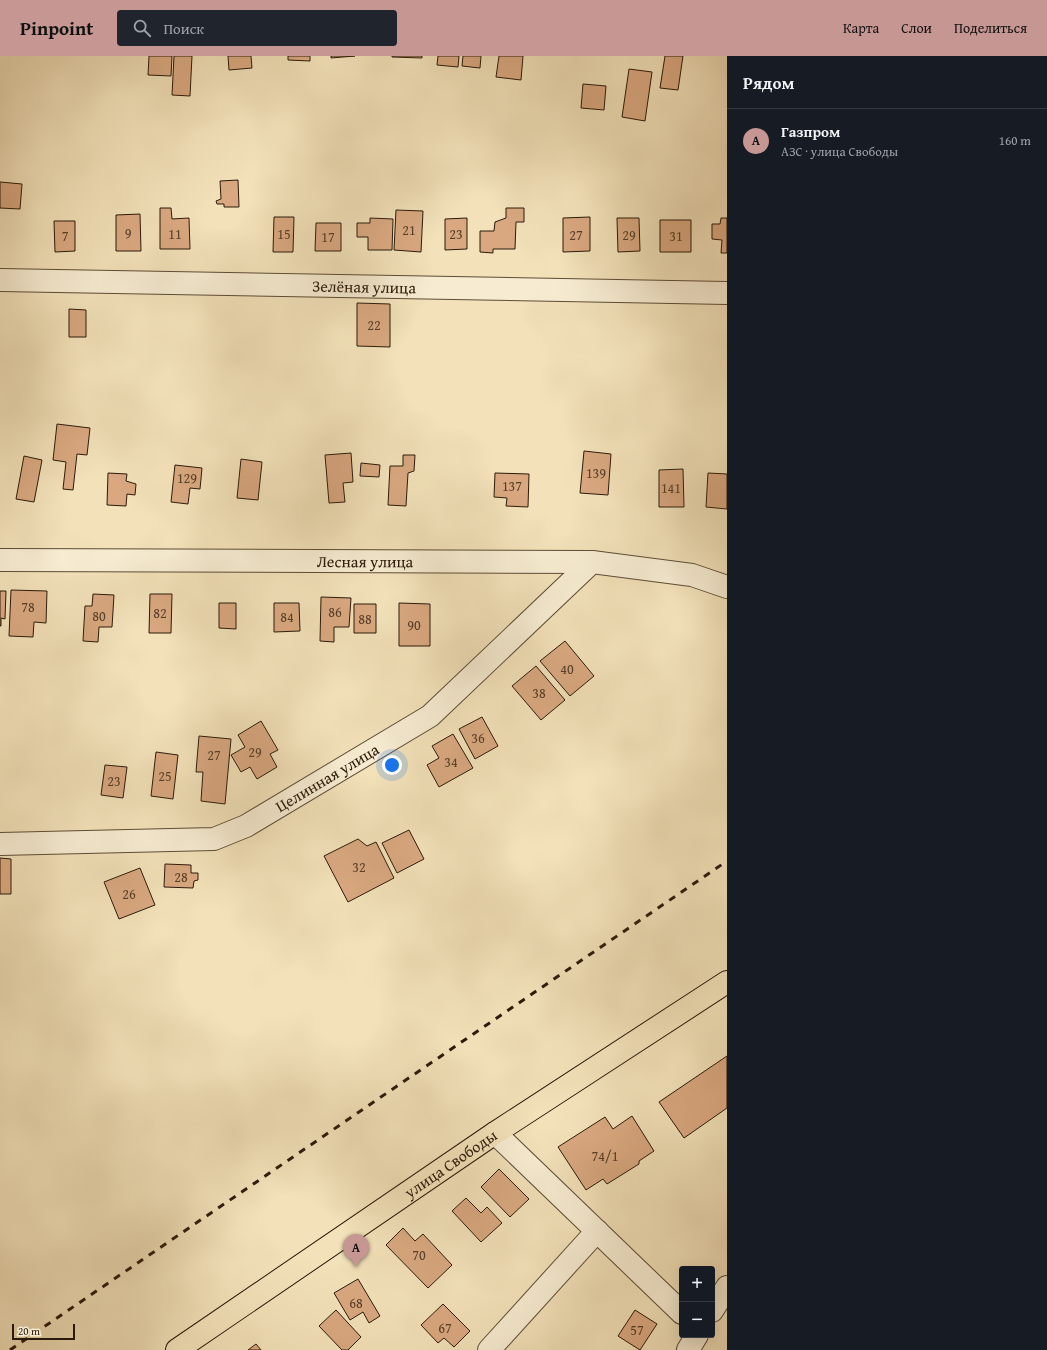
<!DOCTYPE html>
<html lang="ru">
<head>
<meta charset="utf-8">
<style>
  :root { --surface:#171b24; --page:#20242c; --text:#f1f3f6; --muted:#9ea1a6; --line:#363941; --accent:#c59692 }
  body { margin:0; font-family:"Gentium Book Plus",serif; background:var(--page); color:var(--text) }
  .controls { position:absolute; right:12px; bottom:12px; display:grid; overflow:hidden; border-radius:4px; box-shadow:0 4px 16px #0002 }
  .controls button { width:36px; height:36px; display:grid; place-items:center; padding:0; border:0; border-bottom:1px solid var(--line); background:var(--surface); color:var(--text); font:20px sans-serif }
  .scale { position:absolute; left:12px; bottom:10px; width:63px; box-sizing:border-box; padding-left:4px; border:2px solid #2b1a0a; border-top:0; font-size:11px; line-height:14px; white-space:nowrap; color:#2b1a0a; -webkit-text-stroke:3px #f7ecd2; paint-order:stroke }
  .you { position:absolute; left:392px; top:709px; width:14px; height:14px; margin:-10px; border:3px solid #fff; border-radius:50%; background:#1a73e8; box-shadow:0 0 0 6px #1a73e833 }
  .badge { display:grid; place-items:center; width:26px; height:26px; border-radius:50%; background:var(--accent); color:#111; font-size:13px; font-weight:700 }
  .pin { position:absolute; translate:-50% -33px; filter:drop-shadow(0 1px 2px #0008) }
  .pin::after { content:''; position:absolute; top:21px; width:14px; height:12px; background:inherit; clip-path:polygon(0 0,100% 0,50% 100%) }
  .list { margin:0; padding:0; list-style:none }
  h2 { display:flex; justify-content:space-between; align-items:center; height:52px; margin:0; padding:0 16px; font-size:17px }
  h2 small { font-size:13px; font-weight:400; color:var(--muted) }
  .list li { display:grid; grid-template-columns:26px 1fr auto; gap:12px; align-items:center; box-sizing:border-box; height:64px; padding:0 16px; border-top:1px solid var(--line) }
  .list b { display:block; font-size:15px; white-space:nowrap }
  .list p { margin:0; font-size:13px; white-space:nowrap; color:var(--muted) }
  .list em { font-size:13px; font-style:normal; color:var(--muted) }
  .icon { flex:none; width:22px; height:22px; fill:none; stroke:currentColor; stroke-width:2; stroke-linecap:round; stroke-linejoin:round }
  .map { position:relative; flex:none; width:727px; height:1294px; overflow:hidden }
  header { display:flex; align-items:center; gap:24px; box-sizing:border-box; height:56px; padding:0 20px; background:var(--accent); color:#111 }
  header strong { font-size:19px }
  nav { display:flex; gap:22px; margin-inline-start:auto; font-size:14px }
  .search { width:280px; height:36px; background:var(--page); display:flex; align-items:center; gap:10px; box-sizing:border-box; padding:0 14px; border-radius:4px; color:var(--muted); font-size:15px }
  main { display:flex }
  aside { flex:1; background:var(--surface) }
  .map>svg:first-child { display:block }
</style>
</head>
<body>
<header>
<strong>Pinpoint</strong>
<div class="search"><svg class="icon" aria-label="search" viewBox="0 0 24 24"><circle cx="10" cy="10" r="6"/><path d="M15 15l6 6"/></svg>Поиск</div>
<nav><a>Карта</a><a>Слои</a><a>Поделиться</a></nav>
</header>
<main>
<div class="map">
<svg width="727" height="1294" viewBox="0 0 727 1294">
  <rect width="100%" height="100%" fill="#f2e1b9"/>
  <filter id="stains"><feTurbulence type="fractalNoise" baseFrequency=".005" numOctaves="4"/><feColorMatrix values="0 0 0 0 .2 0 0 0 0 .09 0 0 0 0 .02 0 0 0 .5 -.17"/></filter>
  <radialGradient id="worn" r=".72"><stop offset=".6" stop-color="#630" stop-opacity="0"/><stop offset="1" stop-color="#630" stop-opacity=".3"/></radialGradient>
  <path fill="#d9a880" stroke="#2b1a0a" d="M149 0H172L171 20 148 19Z
    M174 0H192L190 40 172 39Z
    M228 0H251L252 12 229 14Z
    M288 0H310V5L288 4Z
    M331 0H355L331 2Z
    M392 0H422V2L392 1Z
    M438 0H459L458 11 437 9Z
    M463 0H481L480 12 462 10Z
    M499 0H523L521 24 496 21Z
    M665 0H683L678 34 660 32Z
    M629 13 652 16 645 65 622 61Z
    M583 28 606 30 604 54 581 52Z
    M238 124 239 151H224V148H217L216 145 221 143 220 125Z
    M0 126 22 128 20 153 0 152Z
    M160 152H171L172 163 189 162 190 193H160Z
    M506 152H524V166H516L515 193H493V197L480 196V175H494L495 166 506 162Z
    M396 154 423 155 421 196 394 194Z
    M140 158 141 195H116V159Z
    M274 161H294L293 196H273Z
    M590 161V195L563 196V162Z
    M370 162 393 163 392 194H368V181H357V167H370Z
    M467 162V193L445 194V163Z
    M617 162H639L640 195 618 196Z
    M721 162H727V197H721L722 184 712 183V168H720Z
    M660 164H691V196H660Z
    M54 165H75V195L55 196Z
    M316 167H341V195H315Z
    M357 247 390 248V291L357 290Z
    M69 253 86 254V281H69Z
    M57 368 90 372 87 399 77 398 73 434 63 433 66 406 53 404Z
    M584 395 611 398 608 439 580 437Z
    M351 397 353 426 343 427 345 446 329 447 325 399Z
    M403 399H415L414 415 408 417 406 450 388 449 390 410H403Z
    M24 400 42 404 34 446 16 443Z
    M241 403 262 406 258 444 237 442Z
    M361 407 380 409 379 421 360 420Z
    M175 409 202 412 200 433 190 432 188 448 171 446Z
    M683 413 684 451H659V414Z
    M108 417 127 418 126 425 136 428 135 439 127 438 126 450 107 449Z
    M495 417 529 418 528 451 506 450 507 442 494 441Z
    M708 417 727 418V453L706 451Z
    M11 534 47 535 46 567 34 566 33 581 9 580Z
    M0 535H6L5 563 1 562V570H0Z
    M93 538 114 539 112 571H99L98 586 83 585 85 550H92Z
    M150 538H172L171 577H149Z
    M321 541 351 542 349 571H334V586L320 585Z
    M219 547H236V573L219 572Z
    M274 547H299L300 575 274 576Z
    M399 547 430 548V590H399Z
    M354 548H376V577H354Z
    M565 585 594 620 570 640 540 605Z
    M536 610 565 644 541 664 512 630Z
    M482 661 498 690 475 703 459 673Z
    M261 665 278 694 270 698 277 711 257 723 250 711 241 716 231 699 245 691 238 679Z
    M453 678 473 712 439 731 427 709 439 702 432 690Z
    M199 680 231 683 225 748 201 745 203 716H196Z
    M156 696 178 699 173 743 151 740Z
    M105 709 127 711 123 742 101 739Z
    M409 774 424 803 397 817 382 787Z
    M358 783 367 790 376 786 394 822 348 846 324 800Z
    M0 802 11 803V838H0Z
    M165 808 191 809V817H198V824L194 825 193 832 164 831Z
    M140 812 155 849 119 863 104 826Z
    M727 1000V1052L684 1082 659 1046Z
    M632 1060 654 1095 639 1105V1108L607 1128 603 1123 586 1134 558 1091 605 1061 613 1073Z
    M499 1113 529 1143 510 1161 481 1131Z
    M466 1142 481 1157 487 1151 502 1167 481 1186 452 1155Z
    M403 1172 415 1185 423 1178 452 1209 428 1232 386 1189Z
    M358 1223 380 1260 369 1267 363 1256 350 1264 334 1237Z
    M443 1248 470 1275 454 1291 444 1282 438 1287 421 1269Z
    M336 1254 361 1281 348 1294H342L319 1270Z
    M635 1254 657 1268 640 1294 618 1280Z
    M256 1288 261 1294H248Z"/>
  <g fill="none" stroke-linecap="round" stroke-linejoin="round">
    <defs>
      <g id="minor">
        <path id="s1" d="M0 224 727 237"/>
        <path id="s2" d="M0 504 592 506 692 519 727 531"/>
        <path id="s3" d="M0 788 214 783 246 770 430 660 592 506"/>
        <path d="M495 1077 682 1257"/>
        <path d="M712 1255 727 1231"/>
        <path d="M489 1294 597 1175"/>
        <path d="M688 1294 697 1279"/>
      </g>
      <g id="major">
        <path id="s4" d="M177 1294 495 1077 727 926"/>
      </g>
    </defs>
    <use href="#minor" stroke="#5d4c36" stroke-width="24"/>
    <use href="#major" stroke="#2b1a0a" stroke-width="24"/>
    <use href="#minor" stroke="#f7ecd2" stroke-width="22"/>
    <use href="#major" stroke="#f2e1b9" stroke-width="22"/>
    <path stroke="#2b1a0a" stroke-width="3" stroke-dasharray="7 7" stroke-linecap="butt" d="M10 1294 727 805"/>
  </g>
  <g text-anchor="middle" stroke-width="3" stroke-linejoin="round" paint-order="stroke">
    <g font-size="14" fill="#563e28">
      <text x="409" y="179">21</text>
      <text x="128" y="182">9</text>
      <text x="175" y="183">11</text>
      <text x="284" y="183">15</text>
      <text x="456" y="183">23</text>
      <text x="576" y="184">27</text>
      <text x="629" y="184">29</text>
      <text x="65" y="185">7</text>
      <text x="676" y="185">31</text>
      <text x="328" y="186">17</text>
      <text x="374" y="274">22</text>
      <text x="596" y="422">139</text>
      <text x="187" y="427">129</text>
      <text x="512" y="435">137</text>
      <text x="671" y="437">141</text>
      <text x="28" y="556">78</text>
      <text x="335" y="561">86</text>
      <text x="160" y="562">82</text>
      <text x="99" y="565">80</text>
      <text x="287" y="566">84</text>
      <text x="365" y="568">88</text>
      <text x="414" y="574">90</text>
      <text x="567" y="618">40</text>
      <text x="539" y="642">38</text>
      <text x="478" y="687">36</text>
      <text x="255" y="701">29</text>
      <text x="214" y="704">27</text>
      <text x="451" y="711">34</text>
      <text x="165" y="725">25</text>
      <text x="114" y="730">23</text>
      <text x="359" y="816">32</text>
      <text x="181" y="826">28</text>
      <text x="129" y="843">26</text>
      <text x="605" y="1105">74/1</text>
      <text x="419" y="1204">70</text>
      <text x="356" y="1252">68</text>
      <text x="445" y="1277">67</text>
      <text x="637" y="1279">57</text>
    </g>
    <g font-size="16" fill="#2b1a0a" stroke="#f7ecd2">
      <text dy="6" stroke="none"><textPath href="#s1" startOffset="364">Зелёная улица</textPath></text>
      <text dy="6" stroke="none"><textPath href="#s2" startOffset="365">Лесная улица</textPath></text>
      <text dy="6" stroke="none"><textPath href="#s3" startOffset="343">Целинная улица</textPath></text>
      <text dy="6" stroke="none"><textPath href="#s4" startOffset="331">улица Свободы</textPath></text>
    </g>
  </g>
  <rect width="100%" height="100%" filter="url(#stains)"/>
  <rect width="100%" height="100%" fill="url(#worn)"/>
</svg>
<div class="controls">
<button>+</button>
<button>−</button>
</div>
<div class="scale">20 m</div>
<div class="you"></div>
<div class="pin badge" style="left:356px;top:1211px">A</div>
</div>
<aside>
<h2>Рядом<small></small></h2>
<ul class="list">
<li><span class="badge">A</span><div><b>Газпром</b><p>АЗС · улица Свободы</p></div><em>160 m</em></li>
</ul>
</aside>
</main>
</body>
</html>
